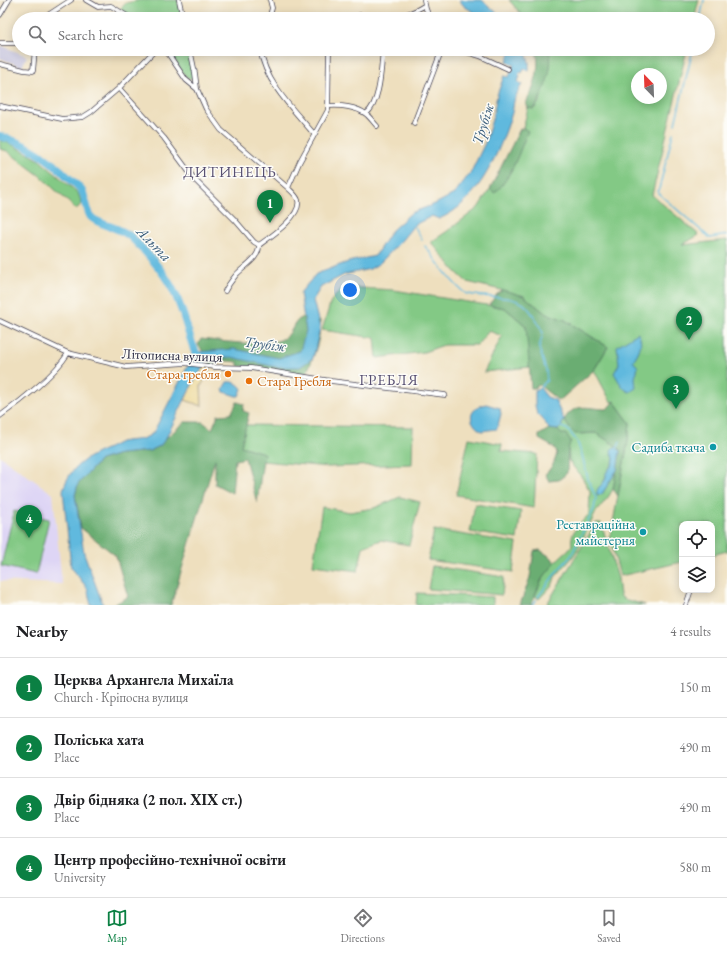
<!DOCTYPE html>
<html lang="en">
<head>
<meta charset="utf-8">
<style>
  :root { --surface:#fff; --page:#f2f2f2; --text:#202124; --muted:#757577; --line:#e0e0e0; --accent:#0b8043 }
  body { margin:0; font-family:"EB Garamond",serif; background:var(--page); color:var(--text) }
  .controls { position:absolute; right:12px; bottom:12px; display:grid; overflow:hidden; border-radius:8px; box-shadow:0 2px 10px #0003 }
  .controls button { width:36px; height:36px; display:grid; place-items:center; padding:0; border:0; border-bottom:1px solid var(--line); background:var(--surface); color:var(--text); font:20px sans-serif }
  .compass { position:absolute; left:631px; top:68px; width:36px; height:36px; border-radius:50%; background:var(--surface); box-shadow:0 2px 10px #0003; rotate:337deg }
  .you { position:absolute; left:350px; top:290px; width:14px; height:14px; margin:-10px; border:3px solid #fff; border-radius:50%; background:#1a73e8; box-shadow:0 0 0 6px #1a73e833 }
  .badge { display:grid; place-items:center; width:26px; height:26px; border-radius:50%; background:var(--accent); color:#fff; font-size:13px; font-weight:700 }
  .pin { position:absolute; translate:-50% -33px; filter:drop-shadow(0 1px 2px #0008) }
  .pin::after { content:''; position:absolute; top:21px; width:14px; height:12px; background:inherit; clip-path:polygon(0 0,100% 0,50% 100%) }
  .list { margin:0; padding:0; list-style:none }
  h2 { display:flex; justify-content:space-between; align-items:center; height:52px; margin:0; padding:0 16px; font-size:17px }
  h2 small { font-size:13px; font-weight:400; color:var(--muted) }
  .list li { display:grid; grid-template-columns:26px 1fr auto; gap:12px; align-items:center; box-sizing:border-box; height:60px; padding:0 16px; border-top:1px solid var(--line) }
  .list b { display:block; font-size:15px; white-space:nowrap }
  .list p { margin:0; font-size:13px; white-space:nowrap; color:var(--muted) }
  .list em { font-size:13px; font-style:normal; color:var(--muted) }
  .icon { flex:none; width:22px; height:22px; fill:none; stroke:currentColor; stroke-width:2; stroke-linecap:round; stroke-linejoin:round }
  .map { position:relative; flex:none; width:727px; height:605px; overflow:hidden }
  .search { position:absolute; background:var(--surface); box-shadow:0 2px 10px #0003; left:12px; right:12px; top:12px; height:44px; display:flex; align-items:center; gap:10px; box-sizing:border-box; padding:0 14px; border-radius:22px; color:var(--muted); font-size:15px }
  .sheet { height:292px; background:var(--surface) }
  nav { display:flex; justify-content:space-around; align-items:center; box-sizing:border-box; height:56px; border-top:1px solid var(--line); background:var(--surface); font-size:11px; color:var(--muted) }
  nav a { display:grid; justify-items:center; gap:2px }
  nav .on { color:var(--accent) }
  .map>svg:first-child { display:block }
</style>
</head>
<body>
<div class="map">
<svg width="727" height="605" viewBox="0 0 727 605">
  <rect width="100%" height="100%" fill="#fdfcf7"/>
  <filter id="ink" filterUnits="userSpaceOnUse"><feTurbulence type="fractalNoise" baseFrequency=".025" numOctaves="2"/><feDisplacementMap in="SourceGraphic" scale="8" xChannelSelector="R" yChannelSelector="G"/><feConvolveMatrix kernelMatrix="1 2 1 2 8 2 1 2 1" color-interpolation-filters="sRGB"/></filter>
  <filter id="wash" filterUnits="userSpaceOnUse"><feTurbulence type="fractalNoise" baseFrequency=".012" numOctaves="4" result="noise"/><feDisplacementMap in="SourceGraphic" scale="16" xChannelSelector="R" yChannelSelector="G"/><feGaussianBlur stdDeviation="0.9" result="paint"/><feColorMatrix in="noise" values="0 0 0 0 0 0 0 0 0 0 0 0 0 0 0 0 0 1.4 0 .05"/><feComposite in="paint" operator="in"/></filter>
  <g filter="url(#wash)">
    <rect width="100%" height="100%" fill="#eedfbe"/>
    <path fill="#ded5f5" d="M0 456 53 494 62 584 0 581Z"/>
    <path fill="#c3c1db" d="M0 45 27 56 22 67 0 58Z"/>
    <path fill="#83c985" stroke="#527660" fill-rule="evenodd" d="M141 0H178L182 19H136L120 9 126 3Z
      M509 0H699L694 19H525Z
      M167 49H188L194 77 193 79H189L186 77Z
      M548 49H687L652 195 699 235 682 245 727 240V551L712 555V524H682V562L620 576 610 539 628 441 630 423 614 401 611 402 594 370 608 347 565 320 545 313 524 296 497 289 467 282 455 271 431 242 446 232 478 208 490 189 495 193 514 165 527 131 523 128 528 108 534 109 540 101 550 53ZM637 74H661V98H637Z
      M0 140 11 144 38 159 78 193 82 204 76 209 39 175 7 151 0 149Z
      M343 287 394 290 505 308 526 326 530 367 484 372 502 336 489 331 477 345H444L424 352 377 358 375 338 322 330 331 301Z
      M564 420 571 430 582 434 596 433 618 447 620 451 617 448 612 454 614 458C613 466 609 466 607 473 604 480 605 482 598 488L602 494 617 470 613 489 609 496 596 512 578 549 572 558 555 577 553 584 539 599 535 596C540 581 548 569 559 558 564 553 568 551 572 545 569 531 582 523 589 514L590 491 583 479 569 461 568 446 558 430 561 427Z
      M246 425 413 427 412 464 328 467 262 461 263 453 241 446Z
      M469 438 502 444 501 451 537 454 534 508 456 495Z
      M400 497 420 502 409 545 381 540 363 547 358 571 313 565 322 507 350 512 374 508Z
      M475 504 521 511 517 539 470 532Z
      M14 511 49 519 36 574 1 566Z
      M596 523H601L618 578 620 595 623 599 645 605H550L547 604Z
      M434 530 517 543 513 572 428 560Z
      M432 566 504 577 502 595 428 589Z
      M417 593 493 597V605H416Z"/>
    <path fill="#6aad72" stroke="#466856" d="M535 49H548C556 64 543 96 534 109L528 108 526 103C534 87 542 66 535 49Z
      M523 128 528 131C519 152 512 177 495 193L490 189 520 129Z
      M503 290 524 296 545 313 565 320 608 347 594 370 559 401 539 385 534 388H531L526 326 505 308 489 305 497 294Z
      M302 317 320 320C321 340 314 357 305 376L238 366V362L217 360V365L210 364 202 350 198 345 201 339C219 341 274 349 287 336 294 329 292 324 302 317Z
      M614 401 630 423 628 441 618 496 613 489 620 451 618 447 596 433 575 434 571 430 564 420C575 401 589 409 607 409Z
      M237 402 244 404 243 411 249 413 241 446 264 453 257 503 245 458 235 460 232 493 215 484V459L171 605H113L128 597 116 556 81 528 75 495 78 484 100 460 120 454 149 451 160 446 166 438 185 422H203L212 429 218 415 231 414Z
      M549 429 558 430 561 434H566L571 441C566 450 568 463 567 473L559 480 549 481 545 474C552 468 555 461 557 453L553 447 539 439V435Z
      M540 550 552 558 555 563 542 579 531 605H520L530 577 534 551Z"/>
    <path fill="#eeda9e" stroke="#887e6c" d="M206 366H209V372L201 386 202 406 185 400C190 389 196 373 206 366Z"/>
    <path fill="#60b9de" stroke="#416e8c" d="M459 0H482L504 19H484L464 6Z
      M507 49H525L529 62V71L524 69 522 73 512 68 514 65 507 62 510 53Z
      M511 72 520 76 518 82 522 84C519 90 516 95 514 101 513 106 513 111 511 116 499 153 478 203 439 219L432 216 414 225 401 241 380 263 370 269 344 275 321 287 313 300 320 328 313 358 300 367H276L231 357 208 360 193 383 166 438 160 446 149 451 120 454 100 460 78 484 75 495 84 553 103 605H91L87 588 71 567 63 490C70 467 85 458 106 449 111 447 116 444 120 442 133 439 142 442 153 433L192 358V349H195L198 352 234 349 279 358 300 351 306 331 300 293 316 274 348 262 375 256 391 231 411 213 435 204 454 194 471 172 485 143 493 116 497 95 504 76 509 77Z
      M638 333C644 343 639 352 633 361L638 367 635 378 636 388 630 392C622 390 618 379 614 373L619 364 617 346Z
      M227 382C234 381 239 384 242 389L239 396H236L224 392 223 389Z
      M540 388 547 397 555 400 564 420 561 427 558 430 549 429 542 418 537 415 535 405V391Z
      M486 404 500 408 501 414 497 429 481 431C467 421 468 409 486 404Z
      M614 447 617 448 620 451 617 470 602 494 597 496C595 488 602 486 605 480 606 478 606 475 606 473 609 468 614 465 614 459 614 456 611 453 611 450Z"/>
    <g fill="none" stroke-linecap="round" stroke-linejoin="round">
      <path stroke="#60b9de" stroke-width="1.5" d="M700 19 704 0
        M675 124 693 49
        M673 133 658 193 710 238 727 235
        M414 225 422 240
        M425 246C436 260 451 283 465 293 470 295 478 295 483 296 521 300 525 296 543 333L539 348 546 370 547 380 540 388
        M617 449 620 442
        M538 597 558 570 571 556 594 509 596 498 588 479 582 455 577 441 567 429 561 427
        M533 605 536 600"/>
      <path stroke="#60b9de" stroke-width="8" d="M511 84 520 62 518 49
        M0 136C27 144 50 159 69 178 73 182 79 186 82 191 86 198 87 213 91 217 100 226 119 226 131 237 151 257 171 279 180 306 187 323 189 341 198 357"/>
    </g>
  </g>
  <g filter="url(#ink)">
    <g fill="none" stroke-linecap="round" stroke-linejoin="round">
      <defs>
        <path id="street" d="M86 0 98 7 111 6 132 19
          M179 0 183 19
          M424 0 426 9 430 19
          M0 15 9 0
          M183 17 214 19
          M42 19 71 0
          M269 19 272 8 270 0
          M350 19C361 12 371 16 383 17 397 18 414 13 425 5
          M0 43H19
          M165 49 186 80 197 89 206 109 221 130 288 188C292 192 296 195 298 200 302 216 270 237 259 245
          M190 49 195 73 197 89
          M260 49C266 84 293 109 314 134
          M457 49 480 56 508 69
          M0 64 24 70 33 71 35 49
          M119 88 164 138 195 180 235 220 254 242 259 245C260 258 244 266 236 275 232 280 228 285 225 291
          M0 106 62 119 83 117 91 112 119 88 156 49
          M329 106C340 105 357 107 366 114 370 117 373 122 377 126
          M366 114C381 102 381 67 383 49
          M414 123 442 49
          M288 188 300 161 328 110 329 49
          M0 321 68 353 126 367 185 363 215 367 251 368 331 381 445 395
          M0 416C20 402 56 374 68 353
          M686 605 691 590"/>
      </defs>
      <use href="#street" stroke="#413e4f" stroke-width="5.5"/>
      <use href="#street" stroke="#fff" stroke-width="4"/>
    </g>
  </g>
  <g fill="#e8710a" stroke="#fdfcf7" stroke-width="1.5">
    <circle cx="228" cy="374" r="4"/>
    <circle cx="249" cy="381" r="4"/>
  </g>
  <g fill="#0f9aa8" stroke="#fdfcf7" stroke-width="1.5">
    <circle cx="713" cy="447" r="4"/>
    <circle cx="643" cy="532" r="4"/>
  </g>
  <g text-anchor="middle" stroke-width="3" stroke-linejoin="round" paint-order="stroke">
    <g font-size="14" fill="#22223b" stroke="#fdfcf7">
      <text transform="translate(172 355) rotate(2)" y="5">Літописна вулиця</text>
    </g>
    <g font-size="14" fill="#c56008" stroke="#fdfcf7" text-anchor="end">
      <text x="220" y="379">Стара гребля</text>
      <text x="257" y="386" text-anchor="start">Стара Гребля</text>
    </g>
    <g font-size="14" fill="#0d838f" stroke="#fdfcf7" text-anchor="end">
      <text x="705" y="452">Садиба ткача</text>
      <text x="635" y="529">Реставраційна<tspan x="635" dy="16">майстерня</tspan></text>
    </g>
    <g font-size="15" font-style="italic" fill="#3b5e7c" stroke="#fdfcf7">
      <text transform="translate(483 124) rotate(-73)" y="5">Трубіж</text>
      <text transform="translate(154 244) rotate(46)" y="5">Альта</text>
      <text transform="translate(265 344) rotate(7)" y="5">Трубіж</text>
    </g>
    <g font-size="15" letter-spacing="1" fill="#585072" stroke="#fdfcf7">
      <text x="230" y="177">ДИТИНЕЦЬ</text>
      <text x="389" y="385">ГРЕБЛЯ</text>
    </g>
  </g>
</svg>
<div class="controls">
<button><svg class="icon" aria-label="locate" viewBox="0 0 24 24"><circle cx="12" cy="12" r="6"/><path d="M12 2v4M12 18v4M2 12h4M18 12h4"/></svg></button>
<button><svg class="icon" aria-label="layers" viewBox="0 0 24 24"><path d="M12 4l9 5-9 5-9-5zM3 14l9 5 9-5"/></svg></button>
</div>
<svg class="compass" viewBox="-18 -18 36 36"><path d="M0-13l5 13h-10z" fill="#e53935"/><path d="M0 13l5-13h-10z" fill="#757577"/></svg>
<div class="you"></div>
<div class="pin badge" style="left:270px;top:223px">1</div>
<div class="pin badge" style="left:689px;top:340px">2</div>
<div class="pin badge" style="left:676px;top:409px">3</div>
<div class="pin badge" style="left:29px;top:538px">4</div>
<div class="search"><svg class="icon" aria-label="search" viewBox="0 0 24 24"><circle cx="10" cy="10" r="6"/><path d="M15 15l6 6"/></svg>Search here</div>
</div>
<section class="sheet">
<h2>Nearby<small>4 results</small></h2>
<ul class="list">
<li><span class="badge">1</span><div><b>Церква Архангела Михаїла</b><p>Church · Кріпосна вулиця</p></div><em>150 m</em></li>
<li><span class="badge">2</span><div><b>Поліська хата</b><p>Place</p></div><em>490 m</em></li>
<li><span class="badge">3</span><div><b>Двір бідняка (2 пол. XIX ст.)</b><p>Place</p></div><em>490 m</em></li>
<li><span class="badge">4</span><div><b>Центр професійно-технічної освіти</b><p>University</p></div><em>580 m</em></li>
</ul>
</section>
<nav>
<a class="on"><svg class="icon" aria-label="map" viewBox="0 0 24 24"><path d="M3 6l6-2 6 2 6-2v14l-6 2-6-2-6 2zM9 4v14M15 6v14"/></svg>Map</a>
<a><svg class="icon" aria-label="directions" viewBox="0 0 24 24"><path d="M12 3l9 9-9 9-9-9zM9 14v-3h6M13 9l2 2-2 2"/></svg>Directions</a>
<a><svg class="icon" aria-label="saved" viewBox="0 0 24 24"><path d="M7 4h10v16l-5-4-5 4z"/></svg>Saved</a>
</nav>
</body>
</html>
